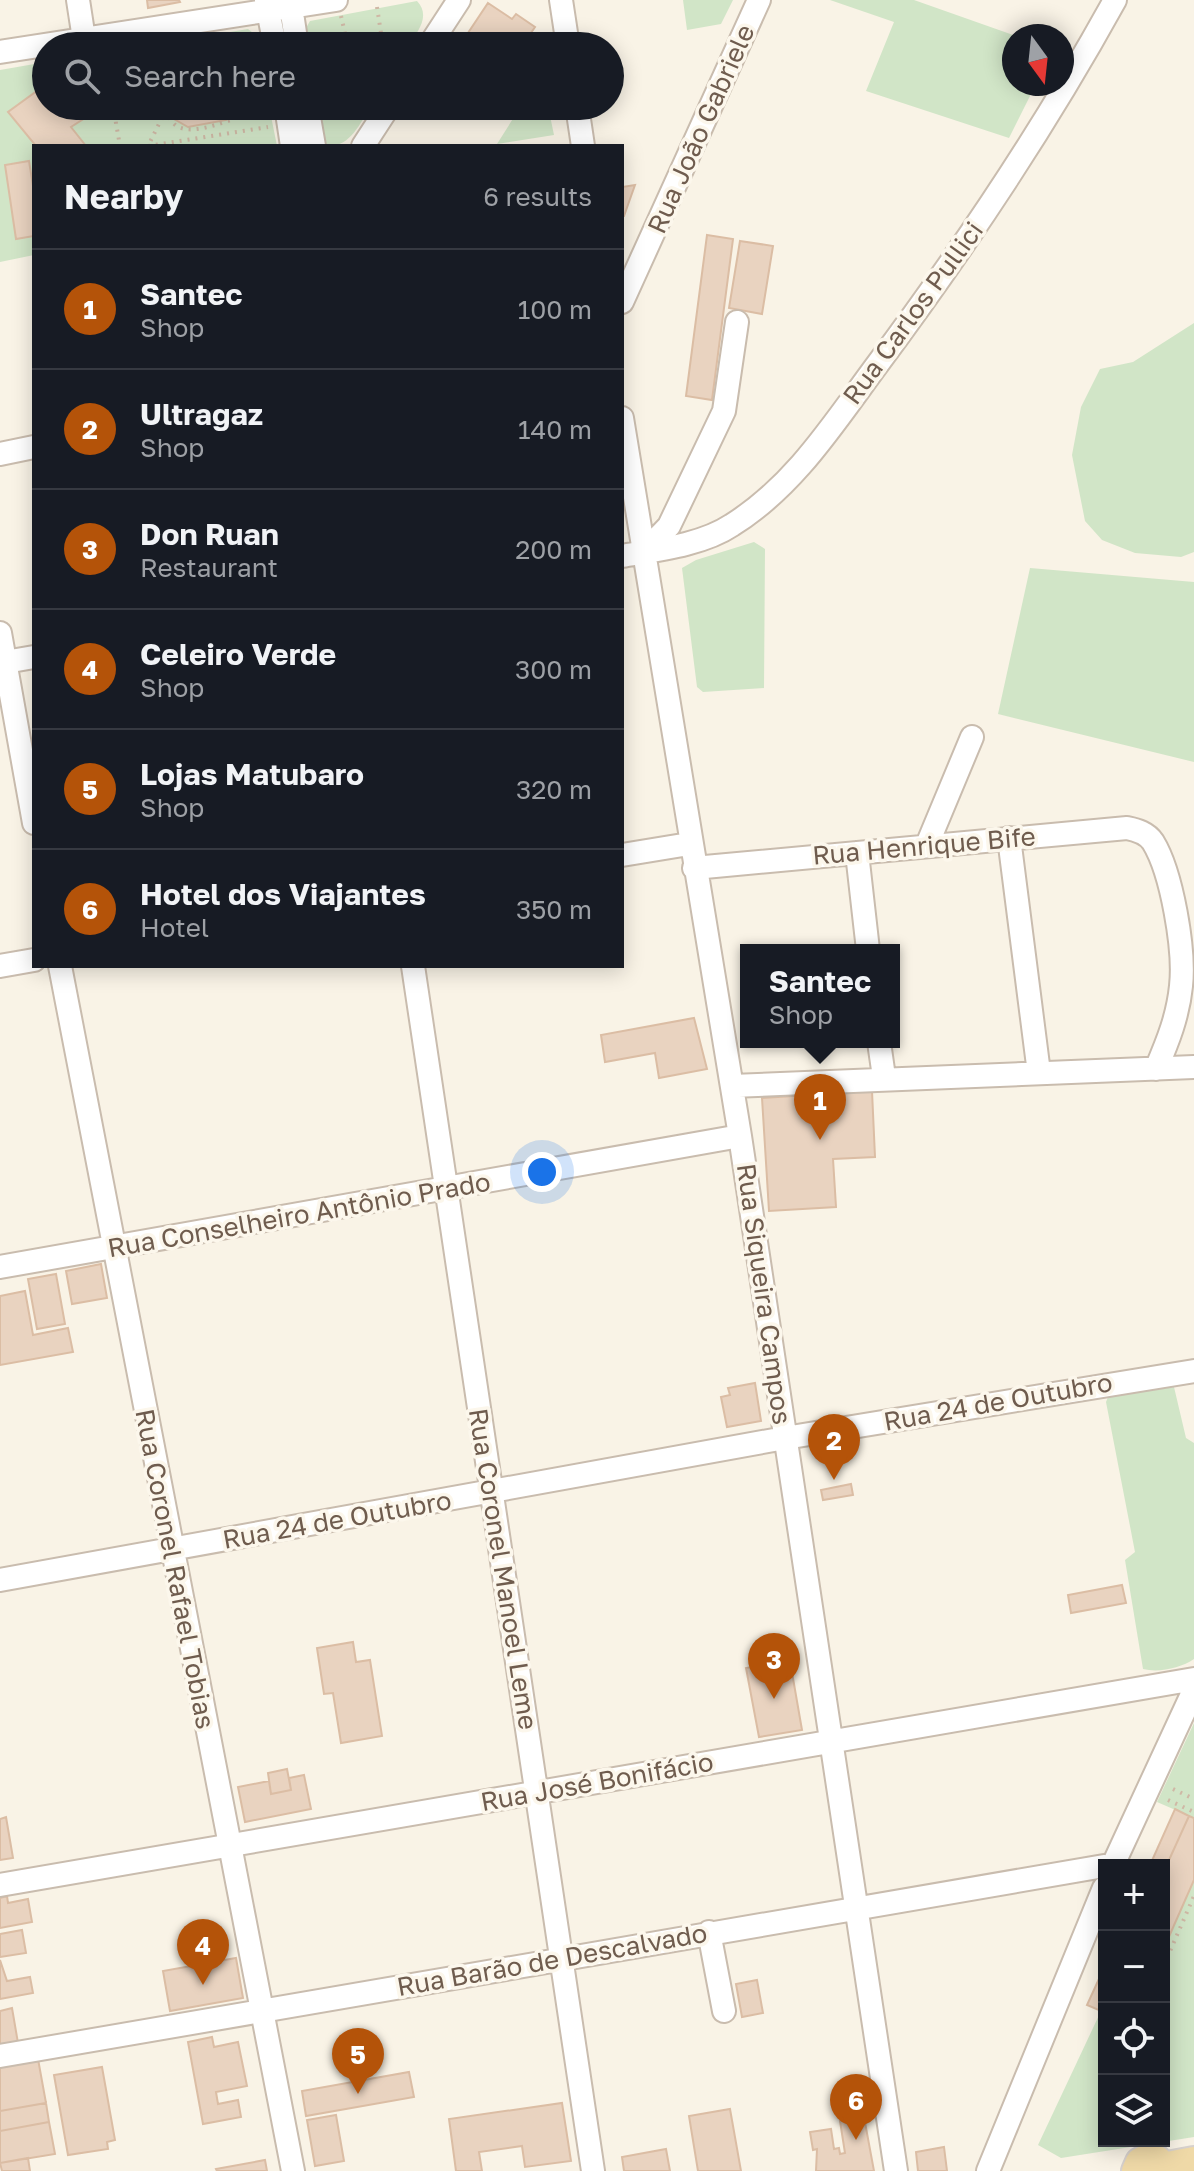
<!DOCTYPE html>
<html lang="en">
<head>
<meta charset="utf-8">
<style>
  :root { --surface:#171b24; --page:#20242c; --text:#f1f3f6; --muted:#9ea1a6; --line:#363941; --accent:#b45309 }
  body { margin:0; font-family:"Golos Text",sans-serif; background:var(--page); color:var(--text) }
  .controls { position:absolute; right:24px; bottom:24px; display:grid; overflow:hidden; border-radius:0px; box-shadow:0 4px 20px #0003 }
  .controls button { width:72px; height:72px; display:grid; place-items:center; padding:0; border:0; border-bottom:2px solid var(--line); background:var(--surface); color:var(--text); font:40px sans-serif }
  .compass { position:absolute; left:1002px; top:24px; width:72px; height:72px; border-radius:50%; background:var(--surface); box-shadow:0 4px 20px #0003; rotate:165deg }
  .you { position:absolute; left:542px; top:1172px; width:28px; height:28px; margin:-20px; border:6px solid #fff; border-radius:50%; background:#1a73e8; box-shadow:0 0 0 12px #1a73e833 }
  .badge { display:grid; place-items:center; width:52px; height:52px; border-radius:50%; background:var(--accent); color:#fff; font-size:26px; font-weight:700 }
  .pin { position:absolute; translate:-50% -66px; filter:drop-shadow(0 2px 4px #0008) }
  .pin::after { content:''; position:absolute; top:42px; width:28px; height:24px; background:inherit; clip-path:polygon(0 0,100% 0,50% 100%) }
  .popup { position:absolute; left:740px; top:944px; width:160px; height:104px; box-sizing:border-box; display:grid; place-content:center; border-radius:0px; background:var(--surface); filter:drop-shadow(0 2px 6px #0005); font-size:26px; white-space:nowrap; color:var(--muted) }
  .popup b { font-size:30px; color:var(--text) }
  .popup::after { content:''; position:absolute; left:50%; top:100%; margin-left:-16px; border:16px solid transparent; border-top-color:var(--surface) }
  .list { margin:0; padding:0; list-style:none }
  h2 { display:flex; justify-content:space-between; align-items:center; height:104px; margin:0; padding:0 32px; font-size:34px }
  h2 small { font-size:26px; font-weight:400; color:var(--muted) }
  .list li { display:grid; grid-template-columns:52px 1fr auto; gap:24px; align-items:center; box-sizing:border-box; height:120px; padding:0 32px; border-top:2px solid var(--line) }
  .list b { display:block; font-size:30px; white-space:nowrap }
  .list p { margin:0; font-size:26px; white-space:nowrap; color:var(--muted) }
  .list em { font-size:26px; font-style:normal; color:var(--muted) }
  .icon { flex:none; width:44px; height:44px; fill:none; stroke:currentColor; stroke-width:2; stroke-linecap:round; stroke-linejoin:round }
  .map { position:relative; flex:none; width:1194px; height:2171px; overflow:hidden }
  .search { position:absolute; background:var(--surface); box-shadow:0 4px 20px #0003; left:32px; top:32px; width:592px; height:88px; display:flex; align-items:center; gap:20px; box-sizing:border-box; padding:0 28px; border-radius:44px; color:var(--muted); font-size:30px }
  .panel { position:absolute; background:var(--surface); box-shadow:0 4px 20px #0003; left:32px; top:144px; width:592px; height:824px; border-radius:0px }
  .map>svg:first-child { display:block }
</style>
</head>
<body>
<div class="map">
<svg width="1194" height="2171" viewBox="0 0 1194 2171">
  <rect width="100%" height="100%" fill="#f9f3e6"/>
  <path fill="#d1e5c7" d="M683 0H733L721 24 687 30Z
    M830 0H914L1016 36 1014 84H1036L1009 138 866 91 894 22Z
    M417 1C431 16 418 31 408 46H309L306 28 310 21Z
    M248 29 257 36 259 46H146Z
    M46 62V106H269L277 146H34V255L0 262V70Z
    M317 106H371C360 123 351 146 329 146L322 140Z
    M521 106H548L554 135 497 144Z
    M1194 323V552L1181 557 1135 553 1102 540 1085 521 1072 455 1081 407 1100 369 1133 362Z
    M754 542 765 549 764 688 703 692 697 687 682 568 696 560Z
    M1030 568 1194 582V762L998 714Z
    M1174 1387 1186 1438 1194 1443V1659C1181 1668 1159 1673 1143 1669L1125 1560 1135 1552 1106 1402 1108 1397Z
    M1194 1723V1818L1157 1802Z
    M1194 1880V2137L1061 2158 1038 2145 1101 2011 1104 2012V2141H1164V1948Z"/>
  <path fill="#e9d3c0" stroke="#dbbda4" stroke-width="2" d="M147 0H179L180 2 148 8Z
    M488 3 512 19 516 14 535 27 522 46H488L468 33Z
    M41 88 46 95V106H76L85 118 71 127 86 146H36L8 112Z
    M165 106H226V120L188 127 174 119Z
    M29 161 34 192V236L16 239 5 165Z
    M635 185 624 216H622V187Z
    M707 235 733 239 712 400 686 396Z
    M740 241 773 246 762 314 729 308Z
    M694 1018 707 1069 659 1078 655 1053 605 1062 601 1035Z
    M872 1091 875 1157 833 1159 836 1207 769 1211 762 1098Z
    M101 1264 107 1298 72 1304 66 1271Z
    M56 1274 65 1324 37 1329 28 1279Z
    M25 1291 33 1335 68 1328 73 1352 0 1365V1296Z
    M755 1383 761 1421 727 1427 721 1397 730 1395 728 1388Z
    M851 1484 853 1495 823 1500 821 1490Z
    M1122 1585 1126 1603 1071 1613 1068 1595Z
    M353 1642 356 1662 370 1660 382 1736 341 1743 333 1693 324 1694 317 1648Z
    M790 1661 802 1730 759 1737 746 1668Z
    M287 1769 291 1790 271 1794 268 1773Z
    M304 1775 311 1809 245 1822 238 1787 269 1781 271 1794 291 1790 289 1778Z
    M1175 1809 1189 1816 1164 1871V1865H1150Z
    M1189 1816 1194 1818V1880L1164 1948V1871Z
    M6 1817 13 1858 0 1860V1819Z
    M7 1896 8 1903 28 1899 32 1922 0 1928V1898Z
    M22 1930 26 1953 0 1957V1934Z
    M236 1958 243 1998 170 2011 163 1971Z
    M0 1960 7 1981 30 1977 33 1993 0 1999Z
    M1104 1968V2004L1101 2011 1087 2005Z
    M757 1980 763 2013 742 2017 736 1984Z
    M12 2008 18 2043 0 2046V2011Z
    M212 2037 214 2047 238 2042 247 2086 216 2092 218 2104 238 2100 241 2117 203 2124 188 2042Z
    M38 2059 46 2103 0 2111V2067Z
    M102 2067 115 2140 107 2142 108 2149 68 2155 54 2075Z
    M409 2072 414 2097 306 2116 302 2091Z
    M46 2103 49 2122 0 2131V2111Z
    M562 2103 571 2161 525 2167 522 2146 479 2152 482 2171H456L449 2119Z
    M730 2109 741 2171H698L689 2116Z
    M336 2115 344 2161 315 2166 307 2120Z
    M864 2117 874 2171H816L817 2149 813 2150 810 2132 831 2129 834 2149 839 2148 840 2154 845 2153 840 2121Z
    M49 2122 55 2154 0 2163V2131Z
    M944 2147 947 2171H918L916 2152Z
    M666 2149 670 2171H624L622 2157Z
    M28 2158 30 2171H2L0 2163Z
    M265 2160 267 2171H217L216 2169Z"/>
  <g fill="none" stroke-linecap="round" stroke-linejoin="round">
    <defs>
      <path id="minor" d="M78 0 84 39
        M266 0 275 46
        M290 0 297 46
        M561 0 568 46
        M429 46 459 0
        M0 52 336 0
        M286 106 292 146
        M307 106 314 146
        M577 106 583 146
        M363 146 389 106
        M622 302 759 0
        M622 418 740 1136 896 2171
        M0 454 34 447
        M644 552 669 526 724 411 737 322
        M622 556C657 550 702 545 732 525 793 487 832 426 874 369 962 251 1044 129 1115 0
        M0 633 34 823
        M0 663 34 657
        M1009 838 1039 1073
        M927 845 972 737
        M857 853 868 950
        M622 855 689 844
        M694 868 1127 828C1137 830 1147 833 1153 842 1172 873 1185 950 1181 986 1178 1016 1168 1041 1156 1069
        M0 966 34 960
        M60 966 293 2171
        M413 966 593 2171
        M879 1042 884 1077
        M732 1086 1194 1067
        M0 1267 740 1136
        M0 1580 785 1438 1194 1371
        M1113 1865 1194 1690
        M0 1885 1194 1679
        M709 1932 724 2011
        M0 2056 1104 1866
        M988 2171 1104 1888"/>
      <path id="major" d="M1162 2167 1194 2161
        M1136 2171 1140 2162 1148 2158 1157 2160 1163 2171"/>
    </defs>
    <use href="#minor" stroke="#c9bcae" stroke-width="26"/>
    <use href="#major" stroke="#d7d1cd" stroke-width="32"/>
    <path stroke="#cfb8a5" stroke-width="4" stroke-dasharray="2 6" stroke-linecap="butt" d="M377 7 383 46
      M341 16 348 46
      M231 46 236 35
      M389 46 410 41
      M113 106 120 146
      M161 106 167 108C171 142 209 127 231 120L230 106
      M114 114 167 108 148 146
      M148 146 268 127
      M1173 1789 1194 1799
      M1168 1800 1194 1812
      M1164 1965 1194 1896"/>
    <use href="#minor" stroke="#fff" stroke-width="22"/>
    <use href="#major" stroke="#efd9a7" stroke-width="28"/>
  </g>
  <g text-anchor="middle" stroke-width="7" stroke-linejoin="round" paint-order="stroke">
    <g font-size="26" fill="#6f5c4e" stroke="#fcf7ec">
      <text transform="translate(701 129) rotate(-66)" y="9">Rua João Gabriele</text>
      <text transform="translate(913 313) rotate(-54)" y="9">Rua Carlos Pullici</text>
      <text transform="translate(924 846) rotate(-5)" y="9">Rua Henrique Bife</text>
      <text transform="translate(299 1215) rotate(-10)" y="9">Rua Conselheiro Antônio Prado</text>
      <text transform="translate(764 1294) rotate(82)" y="9">Rua Siqueira Campos</text>
      <text transform="translate(998 1402) rotate(-10)" y="9">Rua 24 de Outubro</text>
      <text transform="translate(337 1520) rotate(-10)" y="9">Rua 24 de Outubro</text>
      <text transform="translate(175 1569) rotate(79)" y="9">Rua Coronel Rafael Tobias</text>
      <text transform="translate(503 1569) rotate(81)" y="9">Rua Coronel Manoel Leme</text>
      <text transform="translate(597 1782) rotate(-10)" y="9">Rua José Bonifácio</text>
      <text transform="translate(552 1960) rotate(-10)" y="9">Rua Barão de Descalvado</text>
    </g>
  </g>
</svg>
<div class="controls">
<button>+</button>
<button>−</button>
<button><svg class="icon" aria-label="locate" viewBox="0 0 24 24"><circle cx="12" cy="12" r="6"/><path d="M12 2v4M12 18v4M2 12h4M18 12h4"/></svg></button>
<button><svg class="icon" aria-label="layers" viewBox="0 0 24 24"><path d="M12 4l9 5-9 5-9-5zM3 14l9 5 9-5"/></svg></button>
</div>
<svg class="compass" viewBox="-18 -18 36 36"><path d="M0-13l5 13h-10z" fill="#e53935"/><path d="M0 13l5-13h-10z" fill="#9ea1a6"/></svg>
<div class="you"></div>
<div class="pin badge" style="left:820px;top:1140px">1</div>
<div class="popup"><b>Santec</b>Shop</div>
<div class="pin badge" style="left:834px;top:1480px">2</div>
<div class="pin badge" style="left:774px;top:1699px">3</div>
<div class="pin badge" style="left:203px;top:1985px">4</div>
<div class="pin badge" style="left:358px;top:2094px">5</div>
<div class="pin badge" style="left:856px;top:2140px">6</div>
<div class="search"><svg class="icon" aria-label="search" viewBox="0 0 24 24"><circle cx="10" cy="10" r="6"/><path d="M15 15l6 6"/></svg>Search here</div>
<section class="panel">
<h2>Nearby<small>6 results</small></h2>
<ul class="list">
<li><span class="badge">1</span><div><b>Santec</b><p>Shop</p></div><em>100 m</em></li>
<li><span class="badge">2</span><div><b>Ultragaz</b><p>Shop</p></div><em>140 m</em></li>
<li><span class="badge">3</span><div><b>Don Ruan</b><p>Restaurant</p></div><em>200 m</em></li>
<li><span class="badge">4</span><div><b>Celeiro Verde</b><p>Shop</p></div><em>300 m</em></li>
<li><span class="badge">5</span><div><b>Lojas Matubaro</b><p>Shop</p></div><em>320 m</em></li>
<li><span class="badge">6</span><div><b>Hotel dos Viajantes</b><p>Hotel</p></div><em>350 m</em></li>
</ul>
</section>
</div>
</body>
</html>
